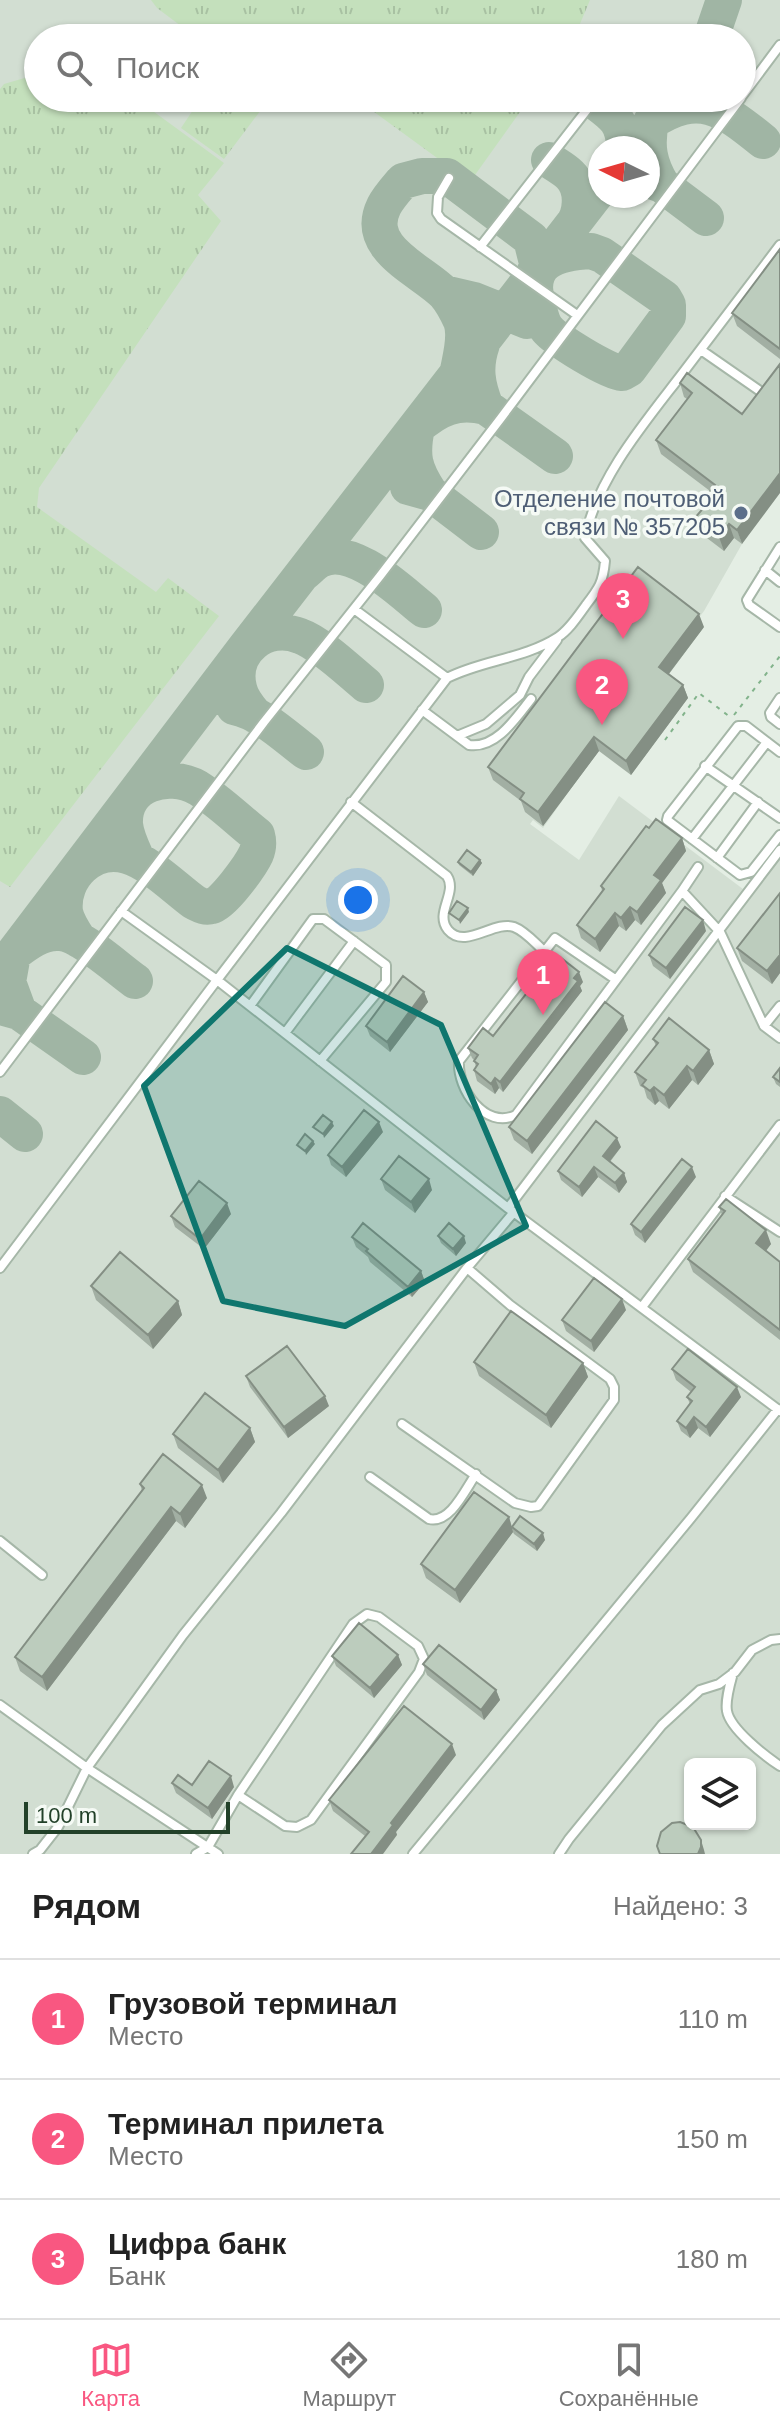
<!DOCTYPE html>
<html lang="ru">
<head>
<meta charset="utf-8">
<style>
  :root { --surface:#fff; --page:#f6f6f6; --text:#222; --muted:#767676; --line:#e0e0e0; --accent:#f95781 }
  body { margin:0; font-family:Helvetica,sans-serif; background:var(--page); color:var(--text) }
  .controls { position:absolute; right:24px; bottom:24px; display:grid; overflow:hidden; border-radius:12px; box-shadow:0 2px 6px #0004 }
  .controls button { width:72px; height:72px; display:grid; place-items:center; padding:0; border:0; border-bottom:2px solid var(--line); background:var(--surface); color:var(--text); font:40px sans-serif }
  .compass { position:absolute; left:588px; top:136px; width:72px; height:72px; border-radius:50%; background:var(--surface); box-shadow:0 2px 6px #0004; rotate:275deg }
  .scale { position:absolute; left:24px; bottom:20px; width:206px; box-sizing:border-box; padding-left:8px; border:4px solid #224129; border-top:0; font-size:22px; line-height:28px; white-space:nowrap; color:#224129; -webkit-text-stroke:6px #f5faf5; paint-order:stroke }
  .you { position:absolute; left:358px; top:900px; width:28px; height:28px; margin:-20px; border:6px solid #fff; border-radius:50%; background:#1a73e8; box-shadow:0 0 0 12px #1a73e833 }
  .badge { display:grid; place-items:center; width:52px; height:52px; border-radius:50%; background:var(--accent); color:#fff; font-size:26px; font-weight:700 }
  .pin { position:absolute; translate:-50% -66px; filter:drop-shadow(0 2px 4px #0008) }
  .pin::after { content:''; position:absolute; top:42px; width:28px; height:24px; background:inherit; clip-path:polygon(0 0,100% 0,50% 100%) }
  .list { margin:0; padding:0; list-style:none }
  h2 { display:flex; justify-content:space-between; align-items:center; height:104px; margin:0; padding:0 32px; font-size:34px }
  h2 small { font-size:26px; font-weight:400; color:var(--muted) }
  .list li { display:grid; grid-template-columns:52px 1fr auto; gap:24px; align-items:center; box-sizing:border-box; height:120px; padding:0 32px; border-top:2px solid var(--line) }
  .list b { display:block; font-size:30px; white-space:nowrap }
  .list p { margin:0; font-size:26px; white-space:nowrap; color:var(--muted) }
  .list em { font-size:26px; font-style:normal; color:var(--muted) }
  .icon { flex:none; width:44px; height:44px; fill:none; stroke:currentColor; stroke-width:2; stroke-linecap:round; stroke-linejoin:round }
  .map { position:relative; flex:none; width:780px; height:1854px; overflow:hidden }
  .search { position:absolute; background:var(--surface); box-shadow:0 2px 6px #0004; left:24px; right:24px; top:24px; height:88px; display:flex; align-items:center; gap:20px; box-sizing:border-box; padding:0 28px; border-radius:44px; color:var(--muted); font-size:30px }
  .sheet { height:464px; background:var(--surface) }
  nav { display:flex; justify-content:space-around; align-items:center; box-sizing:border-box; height:112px; border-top:2px solid var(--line); background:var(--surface); font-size:22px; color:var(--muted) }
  nav a { display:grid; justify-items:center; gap:4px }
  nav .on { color:var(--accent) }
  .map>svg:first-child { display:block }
</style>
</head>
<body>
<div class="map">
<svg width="780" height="1854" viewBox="0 0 780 1854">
  <defs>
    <pattern id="grass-tufts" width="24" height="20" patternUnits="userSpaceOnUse" patternTransform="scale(2)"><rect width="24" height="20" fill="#c4e0bc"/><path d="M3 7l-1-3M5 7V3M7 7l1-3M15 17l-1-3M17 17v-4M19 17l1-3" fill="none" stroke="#a8c1a2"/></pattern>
  </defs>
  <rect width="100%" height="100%" fill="#e4eee4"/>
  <path fill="#d2ded2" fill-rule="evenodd" d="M0 0H780V493L742 544 704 611 604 742 543 828 533 820 530 824 579 860 619 796 743 889 780 842V1854H0ZM38 38H742V98H38ZM600 148H648V196H600ZM690 1764H750V1824H690Z"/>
  <path fill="url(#grass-tufts)" d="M151 0H590L574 38H197L157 8Z
    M38 74V98H135L224 163 198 195 221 221 39 488 37 507 156 592 168 578 219 616 10 887 0 881V89L4 84Z
    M201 98H270L224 159 181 128Z
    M355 98H530L470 182Z"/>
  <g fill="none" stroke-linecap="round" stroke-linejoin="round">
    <path stroke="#a0b5a4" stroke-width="36" d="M711 38 724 0
      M594 101C613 115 624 122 624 148
      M549 160C556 165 564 169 570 175 584 189 582 215 570 228
      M648 180 662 185 706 218
      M403 181 422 176H447L531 239 537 263 534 276
      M402 182C396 189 388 198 384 206 363 249 422 270 445 294 451 301 457 312 461 321 467 337 460 358 457 375
      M662 185C649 163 646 146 651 122 700 90 723 109 763 141
      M591 251 602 255 664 298 668 305V316L629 369 622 373C608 372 556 340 547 329 542 323 540 312 538 305 525 262 556 253 591 251Z
      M444 293 474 300 527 321
      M482 344C474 367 477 385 486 407
      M408 487 430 493 481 532
      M430 493C414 469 411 456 417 427 439 408 457 400 486 407L555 456
      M305 572C309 569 314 563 320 560 352 543 400 591 424 610
      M234 707C260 712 285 736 306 752
      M255 715C248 707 241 698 239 688 230 651 266 622 300 636 320 643 349 671 366 685
      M79 940C73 931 67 922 65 912 61 877 93 846 127 856 149 862 175 888 194 902 200 905 205 908 212 906 223 904 251 865 256 854 259 847 259 842 257 835 238 820 219 801 198 788 168 771 123 784 125 824 126 836 132 848 137 859
      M0 971 245 648 600 189
      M0 1007 19 1012 83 1057
      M19 1012 8 982 13 954C26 944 41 932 59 933 79 933 118 969 135 981
      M0 1114 25 1134"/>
    <defs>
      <path id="service" d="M742 96 780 45
        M449 178 438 197 437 213 441 219 577 315
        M480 247 596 98
        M701 350 760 391
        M780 547 747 600 749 605 780 627
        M765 570 780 582
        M354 609 447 678
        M780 698 770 713 771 717 780 724
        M422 710 469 745C496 749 516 718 531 699
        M457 736 486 724 520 695 529 677 557 640
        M780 752 746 726H738L668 816 667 820 740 875 751 872 780 835
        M705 766 780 818
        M351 802 447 876C458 893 434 913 448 930 465 950 494 920 514 927 525 931 535 943 544 951
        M692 839 767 742
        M780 850 508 1208 780 1411
        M717 858 758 802
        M682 891 698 867
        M615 979 555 938 459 1061C457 1089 485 1130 516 1115L682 891 720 932 764 1026 780 1006
        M250 1006 313 919H324L386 965V982L320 1061
        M764 1026 780 1038
        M285 1033 354 941
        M0 1072 264 722 380 576 501 418 741 98
        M725 1196 780 1232
        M508 1208 217 980 447 678C482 660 524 659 558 637 569 630 578 616 586 605 599 588 603 583 605 561L585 538C597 478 646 421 682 374 715 331 747 288 780 245
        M0 1268 217 980 121 911
        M642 1307 780 1125
        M402 1424 515 1503 531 1507 538 1506 614 1400V1387L610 1379 510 1305 467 1268
        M370 1477 429 1519C450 1524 465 1490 476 1474
        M0 1541 42 1575
        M733 1673C730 1684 725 1700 727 1711 730 1729 765 1756 780 1766
        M0 1705 87 1768 218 1854
        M33 1854 40 1850 58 1827 87 1768 183 1635 281 1513 467 1268 514 1212
        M196 1854 208 1847 238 1795 353 1624 367 1614 379 1617 418 1646 424 1659 419 1672 311 1820 297 1827 285 1826 238 1795
        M413 1854 691 1518 778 1409
        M559 1854 569 1839 662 1725 700 1690 719 1684 735 1672 752 1650 771 1640 780 1639"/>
    </defs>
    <use href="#service" stroke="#a6b7a8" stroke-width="12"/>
    <path stroke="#82b38b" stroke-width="2" stroke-dasharray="4 6" stroke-linecap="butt" d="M734 715 780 656
      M665 740 699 693 730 717"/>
    <use href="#service" stroke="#fff" stroke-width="8"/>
  </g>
  <path fill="#a2afa3" d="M780 249V359L737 326 732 313Z
    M687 373 742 544 734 538 724 551 699 532 694 519 703 508 701 503 710 491 661 454 656 440 687 399 684 397 680 383Z
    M704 627 669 674 683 685 688 698 631 775 599 751 543 826 525 812 521 801 493 780 488 767Z
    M649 828 682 838 686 851 662 883 666 893 641 925 635 920 626 931 619 926 600 952 581 938 577 925 602 891 601 886Z
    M480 860 482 863 473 876 459 865 458 862Z
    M780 893V973L772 984 742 961 737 948Z
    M706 931 670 979 653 966 649 955Z
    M583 982 580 986 582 991 503 1092 499 1088 495 1094 477 1081 474 1070 476 1067 474 1060 472 1058 468 1048 493 1036Z
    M424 992 428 1002 390 1052 370 1036 366 1026Z
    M623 1016 628 1030 532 1154 514 1140 509 1127Z
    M653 1039 709 1050 714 1064 698 1085 692 1080 669 1109 659 1101 655 1105 647 1098 644 1088 640 1086 635 1072 656 1046Z
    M780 1068V1087L776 1084 773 1077Z
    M383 1132 346 1177 331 1165 328 1155Z
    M621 1147 610 1162 624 1173 627 1182 619 1193 598 1177 582 1197 561 1180 558 1171Z
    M696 1177 645 1243 635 1235 631 1224Z
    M381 1179 432 1190 415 1213 385 1190Z
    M719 1207 771 1244 766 1251 780 1262V1340L693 1272 688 1259 722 1215Z
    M231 1214 204 1249 175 1227 171 1216Z
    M438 1236 466 1243 456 1256 441 1243Z
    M352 1237 421 1271 425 1282 412 1297 370 1262 368 1257 356 1247Z
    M91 1286 178 1301 182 1315 153 1349 96 1300Z
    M626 1310 594 1352 566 1331 562 1320Z
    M474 1362 583 1363 588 1377 551 1428 479 1376Z
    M672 1369 741 1397 710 1437 698 1428 690 1438 681 1431 677 1421 690 1404 687 1397 691 1392 676 1380Z
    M246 1376 329 1406 288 1438 250 1387Z
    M250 1428 255 1442 223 1483 178 1448 173 1434Z
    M140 1484 207 1498 185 1528 176 1521 47 1691 20 1671 15 1657 142 1491Z
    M509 1517 512 1527 545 1540 537 1551 514 1534 513 1532 460 1603 426 1578 421 1564Z
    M398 1655 402 1665 374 1698 336 1666 332 1656Z
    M423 1664 496 1690 500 1700 484 1720 427 1675Z
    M456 1755 396 1832 397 1835 365 1836 333 1811 329 1800Z
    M172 1783 234 1787 212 1819 176 1793Z"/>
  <path fill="#848f84" d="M780 473V493L742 544 737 530Z
    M729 524 734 538 724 551 719 537Z
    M699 614 704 627 664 680 659 667Z
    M683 685 688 698 631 775 626 761Z
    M594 737 599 751 543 826 538 812Z
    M682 838 686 851 662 883 666 893 641 925 637 912 654 875Z
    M480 860 482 863 473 876 471 872Z
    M630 907 635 920 626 931 621 918Z
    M468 908 469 912 460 924 459 920Z
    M615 913 619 926 600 952 595 939Z
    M703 920 706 931 670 979 666 968Z
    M780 955V973L772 984 767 971Z
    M579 972 583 982 580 986 582 991 503 1092 500 1082Z
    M424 992 428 1002 390 1052 387 1042Z
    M623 1016 628 1030 532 1154 527 1141Z
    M709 1050 714 1064 698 1085 693 1071Z
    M687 1066 692 1080 669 1109 664 1095Z
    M495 1078 499 1088 495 1094 491 1084Z
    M654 1087 659 1101 655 1105 650 1091Z
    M332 1122 334 1126 324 1138 323 1134Z
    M379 1122 383 1132 346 1177 342 1167Z
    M617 1138 621 1147 606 1166 603 1156Z
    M313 1141 315 1144 306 1155 305 1151Z
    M594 1167 598 1177 582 1197 579 1187Z
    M692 1167 696 1177 645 1243 641 1232Z
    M624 1173 627 1182 619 1193 615 1183Z
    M429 1179 432 1190 415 1213 411 1202Z
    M227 1203 231 1214 204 1249 200 1239Z
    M766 1230 771 1244 761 1257 756 1243Z
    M464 1236 466 1243 456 1256 453 1249Z
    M421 1271 425 1282 412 1297 408 1287Z
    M622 1299 626 1310 594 1352 591 1341Z
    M178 1301 182 1315 153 1349 148 1335Z
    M583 1363 588 1377 551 1428 546 1415Z
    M737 1387 741 1397 710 1437 706 1427Z
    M325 1396 329 1406 288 1438 284 1427Z
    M694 1417 698 1428 690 1438 686 1428Z
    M250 1428 255 1442 223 1483 218 1470Z
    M202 1485 207 1498 185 1528 180 1514Z
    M171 1507 176 1521 47 1691 42 1677Z
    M509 1517 513 1532 460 1603 455 1590Z
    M543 1533 545 1540 537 1551 534 1544Z
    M398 1655 402 1665 374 1698 370 1688Z
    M496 1690 500 1700 484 1720 481 1710Z
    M452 1744 456 1755 396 1832 397 1835 383 1854H371L391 1823Z
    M231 1776 234 1787 212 1819 208 1808Z
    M701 1840 704 1850 705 1854H698Z"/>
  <path fill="#bcccbd" stroke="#848f84" stroke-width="2" d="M780 249V349L732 313Z
    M780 364V473L737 530 729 524 719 537 694 519 705 506 701 503 715 485 656 440 692 393 680 383 687 373 742 414Z
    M638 567 699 614 659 667 683 685 626 761 594 737 538 812 520 799 524 793 488 767Z
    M656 819 682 838 654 875 661 880 637 912 630 907 621 918 615 913 595 939 577 925 604 889 601 886 646 826 649 828Z
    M467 850 480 860 471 872 458 862Z
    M780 893V955L767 971 737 948Z
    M457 901 468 908 459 920 449 913Z
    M685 907 703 920 666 968 649 955Z
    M560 957 579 972 574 978 578 981 500 1082 495 1078 491 1084 474 1070 478 1064 474 1061 478 1055 468 1048 483 1028 493 1036 552 961 555 963Z
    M403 976 424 992 387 1042 366 1026Z
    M605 1002 623 1016 527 1141 509 1127Z
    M669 1018 709 1050 693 1071 687 1066 664 1095 654 1087 650 1091 642 1085 646 1080 635 1072 658 1043 653 1039Z
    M780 1068V1082L773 1077Z
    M364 1110 379 1122 342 1167 328 1155Z
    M323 1115 332 1122 323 1134 313 1127Z
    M596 1121 617 1138 603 1156 624 1173 615 1183 594 1167 579 1187 558 1171Z
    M305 1134 313 1141 305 1151 297 1145Z
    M399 1156 429 1179 411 1202 381 1179Z
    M682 1159 692 1167 641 1232 631 1224Z
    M199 1181 227 1203 200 1239 171 1216Z
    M726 1199 766 1230 756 1243 780 1262V1330L688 1259 725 1211 719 1207Z
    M363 1223 421 1271 408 1287 366 1251 368 1249 352 1237Z
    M449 1223 464 1236 453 1249 438 1236Z
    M120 1252 178 1301 148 1335 91 1286Z
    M594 1278 622 1299 591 1341 562 1320Z
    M511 1311 583 1363 546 1415 474 1362Z
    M287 1346 325 1396 284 1427 246 1376Z
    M688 1349 737 1387 706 1427 694 1417 686 1428 677 1421 692 1401 687 1397 695 1387 672 1369Z
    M205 1393 250 1428 218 1470 173 1434Z
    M163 1454 202 1485 180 1514 171 1507 42 1677 15 1657 144 1488 140 1484Z
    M474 1492 509 1517 455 1590 421 1564Z
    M520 1516 543 1533 534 1544 512 1527Z
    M359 1623 398 1655 370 1688 332 1656Z
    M439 1645 496 1690 481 1710 423 1664Z
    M404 1706 452 1744 391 1823 393 1825 371 1854H351L369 1832 329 1800Z
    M209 1761 231 1776 208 1808 172 1783 178 1775 192 1785Z
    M680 1822 693 1827 701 1840V1847L698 1854H660L657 1846 661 1832 672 1823Z"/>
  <path fill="#0f766e" fill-opacity="0.2" stroke="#0f766e" stroke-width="6" stroke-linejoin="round" d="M287 948 441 1025 526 1226 345 1326 223 1301 144 1086Z"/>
  <circle fill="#5c6f8a" stroke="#f5faf5" stroke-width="3" cx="741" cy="513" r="8"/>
  <g text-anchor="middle" stroke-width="7" stroke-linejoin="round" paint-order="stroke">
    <g font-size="24" fill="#4e5e75" stroke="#f5faf5" text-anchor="end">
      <text x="725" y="507">Отделение почтовой<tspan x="725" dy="28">связи № 357205</tspan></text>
    </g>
  </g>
</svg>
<div class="controls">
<button><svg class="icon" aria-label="layers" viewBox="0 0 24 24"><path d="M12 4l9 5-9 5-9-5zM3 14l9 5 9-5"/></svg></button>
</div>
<svg class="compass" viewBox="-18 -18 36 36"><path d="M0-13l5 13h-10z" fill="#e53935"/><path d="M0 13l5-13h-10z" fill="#767676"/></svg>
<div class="scale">100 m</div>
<div class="you"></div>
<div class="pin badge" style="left:543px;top:1015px">1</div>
<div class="pin badge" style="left:602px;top:725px">2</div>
<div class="pin badge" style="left:623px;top:639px">3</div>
<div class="search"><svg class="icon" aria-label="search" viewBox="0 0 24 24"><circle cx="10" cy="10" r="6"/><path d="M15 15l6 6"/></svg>Поиск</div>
</div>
<section class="sheet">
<h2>Рядом<small>Найдено: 3</small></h2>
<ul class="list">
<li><span class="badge">1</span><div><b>Грузовой терминал</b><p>Место</p></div><em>110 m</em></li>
<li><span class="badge">2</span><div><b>Терминал прилета</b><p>Место</p></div><em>150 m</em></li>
<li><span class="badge">3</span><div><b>Цифра банк</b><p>Банк</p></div><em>180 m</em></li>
</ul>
</section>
<nav>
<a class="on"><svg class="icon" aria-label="map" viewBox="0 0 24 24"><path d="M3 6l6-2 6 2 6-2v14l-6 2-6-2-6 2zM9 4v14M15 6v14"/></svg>Карта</a>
<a><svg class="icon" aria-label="directions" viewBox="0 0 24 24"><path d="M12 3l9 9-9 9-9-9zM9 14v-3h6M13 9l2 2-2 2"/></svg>Маршрут</a>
<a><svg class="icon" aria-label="saved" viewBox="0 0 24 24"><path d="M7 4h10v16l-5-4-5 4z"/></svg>Сохранённые</a>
</nav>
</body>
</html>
